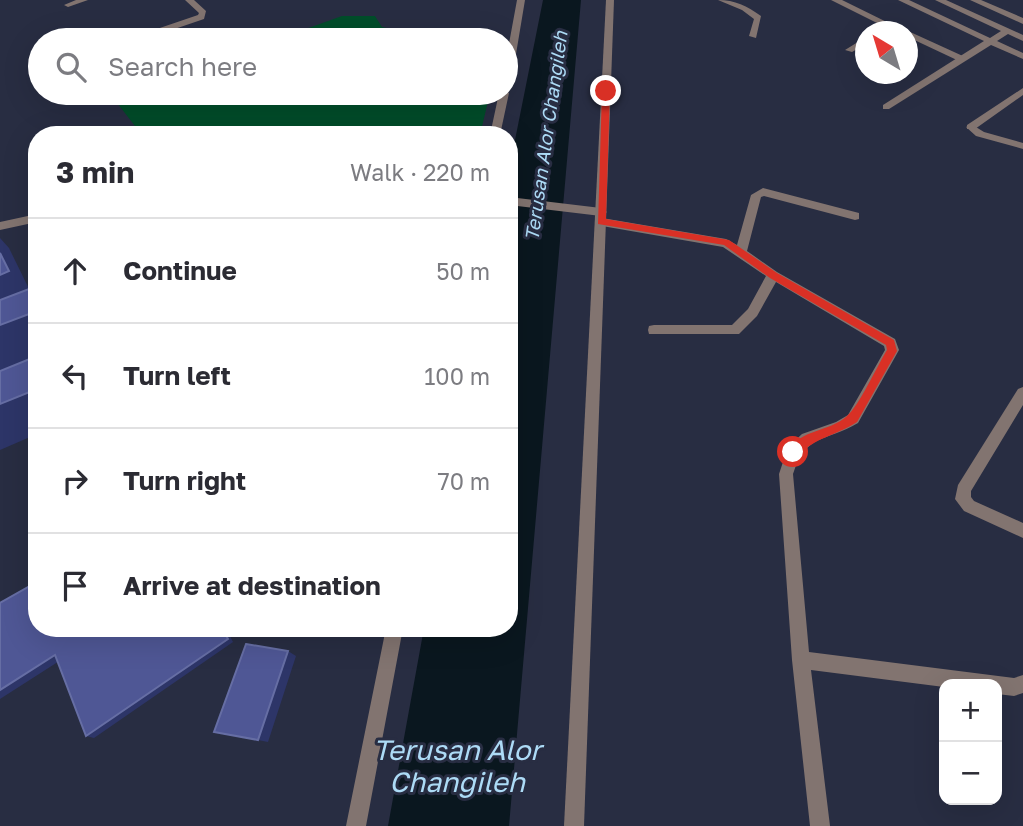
<!DOCTYPE html>
<html lang="en">
<head>
<meta charset="utf-8">
<style>
  :root { --surface:#fff; --page:#f7f7f7; --text:#2b2b33; --muted:#7c7c81; --line:#e1e1e2 }
  body { margin:0; font-family:"Golos Text",sans-serif; background:var(--page); color:var(--text) }
  .controls { position:absolute; right:21px; bottom:21px; display:grid; overflow:hidden; border-radius:14px; box-shadow:0 7px 28px #0002 }
  .controls button { width:63px; height:63px; display:grid; place-items:center; padding:0; border:0; border-bottom:2px solid var(--line); background:var(--surface); color:var(--text); font:35px sans-serif }
  .compass { position:absolute; left:855px; top:21px; width:63px; height:63px; border-radius:50%; background:var(--surface); box-shadow:0 7px 28px #0002; rotate:322deg }
  .stop { position:absolute; width:21px; height:21px; margin:-16px; border:5px solid #d93025; border-radius:50%; background:#fff }
  .stop.end { background:#d93025; border-color:#fff; box-shadow:0 2px 7px #0008 }
  .list { margin:0; padding:0; list-style:none }
  h2 { display:flex; justify-content:space-between; align-items:center; height:91px; margin:0; padding:0 28px; font-size:30px }
  h2 small { font-size:23px; font-weight:400; color:var(--muted) }
  .list li { display:grid; grid-template-columns:46px 1fr auto; gap:21px; align-items:center; box-sizing:border-box; height:105px; padding:0 28px; border-top:2px solid var(--line) }
  .list b { display:block; font-size:26px; white-space:nowrap }
  .list em { font-size:23px; font-style:normal; color:var(--muted) }
  .icon { flex:none; width:38px; height:38px; fill:none; stroke:currentColor; stroke-width:2; stroke-linecap:round; stroke-linejoin:round }
  .map { position:relative; flex:none; width:1023px; height:826px; overflow:hidden }
  .search { position:absolute; background:var(--surface); box-shadow:0 7px 28px #0002; left:28px; top:28px; width:490px; height:77px; display:flex; align-items:center; gap:18px; box-sizing:border-box; padding:0 24px; border-radius:38px; color:var(--muted); font-size:26px }
  .panel { position:absolute; background:var(--surface); box-shadow:0 7px 28px #0002; left:28px; top:126px; width:490px; height:511px; border-radius:28px }
  .map>svg:first-child { display:block }
</style>
</head>
<body>
<div class="map">
<svg width="1023" height="826" viewBox="0 0 1023 826">
  <rect width="100%" height="100%" fill="#282d42"/>
  <path fill="#004d2a" d="M342 16H375L382 27 443 40H275Z
    M130 93H490L480 135H142L114 99Z"/>
  <path fill="#0a171f" d="M543 0H581L509 826H388L424 628H509V170Z"/>
  <g fill="none" stroke-linecap="round" stroke-linejoin="round">
    <path fill="#827470" fill-rule="evenodd" d="M76 0H88L68 7 64 5Z
      M831 0H842L907 32H895Z
      M908 31 965 57 967 59 959 61 908 37Z
      M1023 88V95L975 129H967V125Z
      M37 214V222L0 230V222Z"/>
    <path fill="#827470" fill-rule="evenodd" d="M185 0H194L206 11 204 19 154 36H148V32L198 15 199 13Z
      M517 0H525L511 84 506 87V60Z
      M718 0C735 0 747 6 761 16L756 38 749 36 754 19 742 10Z
      M898 0H909L990 38 1001 31 935 0H946L1023 35V41L1008 34 997 41 1023 53V59L991 45 889 109H883V105L984 41Z
      M970 0H981L1023 18V24Z
      M887 23 894 25 886 32H875Z
      M866 37V44L852 52 845 50Z
      M506 91 509 93 500 135H490L499 93H506Z
      M971 124 984 132 1023 143V149L976 136 966 127Z
      M763 188 859 213V219L855 220 764 196 761 197 747 251 777 272 895 339 899 350 858 423C826 442 806 433 793 474L809 652 1014 678 1023 675V693L1014 696 997 694V684H944V687L811 670 830 826H810L792 660 779 474 788 447 802 434 836 422 848 415 885 350 884 346 776 282 757 316 739 334H649L648 330 649 326 654 325H732L748 309 766 276 723 247 602 226 596 222 602 218 726 239 737 245 751 195Z
      M509 197 601 208 607 212 601 216 509 205Z
      M1023 387V405L971 491V497L974 501 1023 523V538L964 511 955 499 958 485 1018 389Z
      M386 628H403L366 826H346Z"/>
    <path fill="#827470" fill-rule="evenodd" d="M606 0H614L584 826H564Z"/>
  </g>
  <path fill="#2d3568" d="M0 238 9 248 33 297 0 312Z
    M37 311V357L0 372V325Z
    M37 389V434L0 450V404Z
    M222 628H226L233 642 94 738 86 736Z
    M288 651 296 656 268 742 258 740Z
    M55 655 64 658 0 699V690Z"/>
  <path fill="#4f5795" stroke="#666ea4" stroke-width="2" d="M0 253 9 271 0 275Z
    M37 286V311L0 325V300Z
    M37 356V389L0 404V371Z
    M37 582V628H222L228 639 86 736 55 655 0 690V603Z
    M246 644 288 651 258 740 214 732Z"/>
  <path fill="#d93025" d="M606 89 610 91 606 219 729 240 777 273 894 340 897 351 857 422C835 436 816 437 797 456H789L787 452C801 428 828 433 847 416 859 406 877 366 887 350L886 345 770 278 724 245 598 224 602 91Z"/>
  <g text-anchor="middle" stroke-width="6" stroke-linejoin="round" paint-order="stroke">
    <g font-size="19" font-style="italic" fill="#addbf6" stroke="#282d42">
      <text transform="translate(546 136) rotate(-82)" y="7">Terusan Alor Changileh</text>
    </g>
    <g font-size="28" font-style="italic" fill="#addbf6" stroke="#282d42">
      <text x="457" y="760">Terusan Alor<tspan x="457" dy="32">Changileh</tspan></text>
    </g>
  </g>
</svg>
<div class="controls">
<button>+</button>
<button>−</button>
</div>
<svg class="compass" viewBox="-18 -18 36 36"><path d="M0-13l5 13h-10z" fill="#e53935"/><path d="M0 13l5-13h-10z" fill="#7c7c81"/></svg>
<div class="stop" style="left:793px;top:452px"></div>
<div class="stop end" style="left:606px;top:91px"></div>
<div class="search"><svg class="icon" aria-label="search" viewBox="0 0 24 24"><circle cx="10" cy="10" r="6"/><path d="M15 15l6 6"/></svg>Search here</div>
<section class="panel">
<h2>3 min<small>Walk · 220 m</small></h2>
<ul class="list">
<li><svg class="icon" aria-label="ahead" viewBox="0 0 24 24"><path d="M12 20V5M6 11l6-6 6 6"/></svg><div><b>Continue</b></div><em>50 m</em></li>
<li><svg class="icon" aria-label="left" viewBox="0 0 24 24"><path d="M17 20v-9H6M10 6l-5 5 5 5"/></svg><div><b>Turn left</b></div><em>100 m</em></li>
<li><svg class="icon" aria-label="right" viewBox="0 0 24 24"><path d="M7 20v-9h11M14 6l5 5-5 5"/></svg><div><b>Turn right</b></div><em>70 m</em></li>
<li><svg class="icon" aria-label="arrive" viewBox="0 0 24 24"><path d="M6 21V4h12l-3 4 3 4H6"/></svg><div><b>Arrive at destination</b></div></li>
</ul>
</section>
</div>
</body>
</html>
